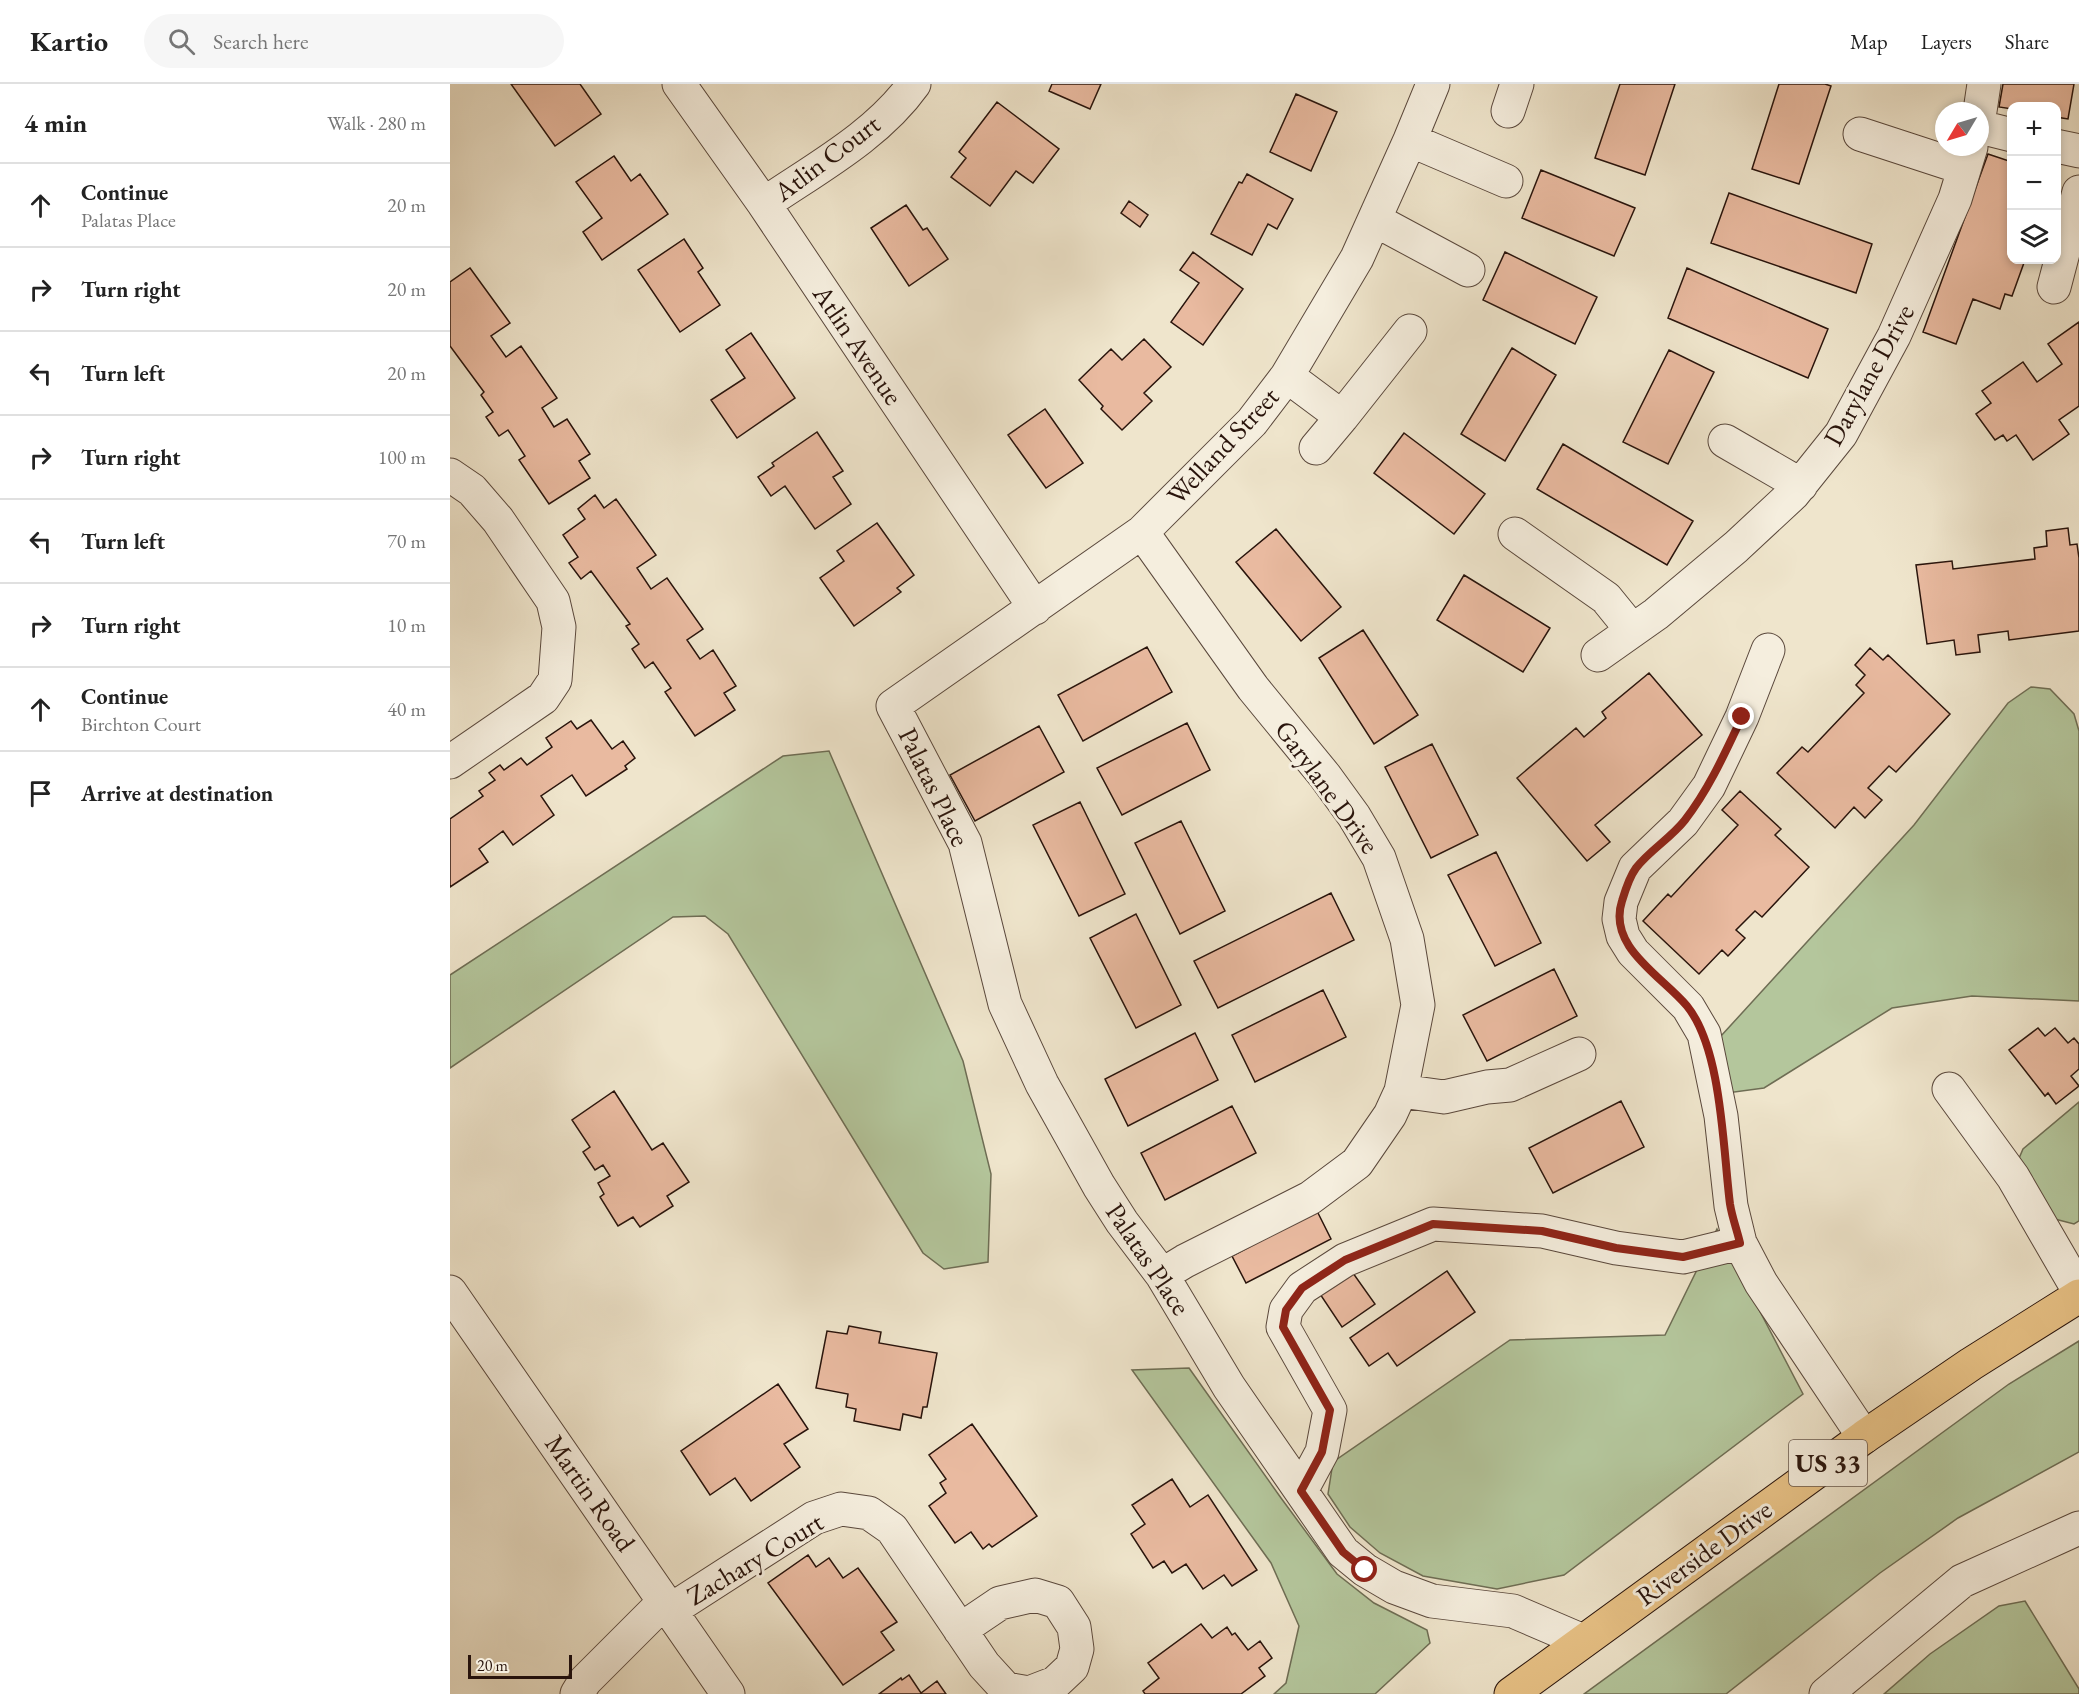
<!DOCTYPE html>
<html lang="en">
<head>
<meta charset="utf-8">
<style>
  :root { --surface:#fff; --page:#f6f6f6; --text:#222; --muted:#767676; --line:#e0e0e0 }
  body { margin:0; font-family:"EB Garamond",serif; background:var(--page); color:var(--text) }
  .controls { position:absolute; right:18px; top:18px; display:grid; overflow:hidden; border-radius:12px; box-shadow:0 3px 9px #0003 }
  .controls button { width:54px; height:54px; display:grid; place-items:center; padding:0; border:0; border-bottom:2px solid var(--line); background:var(--surface); color:var(--text); font:30px sans-serif }
  .compass { position:absolute; left:1485px; top:18px; width:54px; height:54px; border-radius:50%; background:var(--surface); box-shadow:0 3px 9px #0003; rotate:232deg }
  .scale { position:absolute; left:18px; bottom:15px; width:104px; box-sizing:border-box; padding-left:6px; border:3px solid #29140c; border-top:0; font-size:16px; line-height:21px; white-space:nowrap; color:#29140c; -webkit-text-stroke:4px #f5eede; paint-order:stroke }
  .stop { position:absolute; width:18px; height:18px; margin:-14px; border:4px solid #8f2418; border-radius:50%; background:#fff }
  .stop.end { background:#8f2418; border-color:#fff; box-shadow:0 2px 6px #0008 }
  .list { margin:0; padding:0; list-style:none }
  h2 { display:flex; justify-content:space-between; align-items:center; height:78px; margin:0; padding:0 24px; font-size:26px }
  h2 small { font-size:20px; font-weight:400; color:var(--muted) }
  .list li { display:grid; grid-template-columns:39px 1fr auto; gap:18px; align-items:center; box-sizing:border-box; height:84px; padding:0 24px; border-top:2px solid var(--line) }
  .list b { display:block; font-size:22px; white-space:nowrap }
  .list p { margin:0; font-size:20px; white-space:nowrap; color:var(--muted) }
  .list em { font-size:20px; font-style:normal; color:var(--muted) }
  .icon { flex:none; width:33px; height:33px; fill:none; stroke:currentColor; stroke-width:2; stroke-linecap:round; stroke-linejoin:round }
  .map { position:relative; flex:none; width:1629px; height:1610px; overflow:hidden }
  header { display:flex; align-items:center; gap:36px; box-sizing:border-box; height:84px; padding:0 30px; background:var(--surface); border-bottom:2px solid var(--line) }
  header strong { font-size:28px }
  nav { display:flex; gap:33px; margin-inline-start:auto; font-size:21px }
  .search { width:420px; height:54px; background:var(--page); display:flex; align-items:center; gap:15px; box-sizing:border-box; padding:0 21px; border-radius:33px; color:var(--muted); font-size:22px }
  main { display:flex }
  aside { flex:1; background:var(--surface) }
  .map>svg:first-child { display:block }
</style>
</head>
<body>
<header>
<strong>Kartio</strong>
<div class="search"><svg class="icon" aria-label="search" viewBox="0 0 24 24"><circle cx="10" cy="10" r="6"/><path d="M15 15l6 6"/></svg>Search here</div>
<nav><a>Map</a><a>Layers</a><a>Share</a></nav>
</header>
<main>
<aside>
<h2>4 min<small>Walk · 280 m</small></h2>
<ul class="list">
<li><svg class="icon" aria-label="ahead" viewBox="0 0 24 24"><path d="M12 20V5M6 11l6-6 6 6"/></svg><div><b>Continue</b><p>Palatas Place</p></div><em>20 m</em></li>
<li><svg class="icon" aria-label="right" viewBox="0 0 24 24"><path d="M7 20v-9h11M14 6l5 5-5 5"/></svg><div><b>Turn right</b></div><em>20 m</em></li>
<li><svg class="icon" aria-label="left" viewBox="0 0 24 24"><path d="M17 20v-9H6M10 6l-5 5 5 5"/></svg><div><b>Turn left</b></div><em>20 m</em></li>
<li><svg class="icon" aria-label="right" viewBox="0 0 24 24"><path d="M7 20v-9h11M14 6l5 5-5 5"/></svg><div><b>Turn right</b></div><em>100 m</em></li>
<li><svg class="icon" aria-label="left" viewBox="0 0 24 24"><path d="M17 20v-9H6M10 6l-5 5 5 5"/></svg><div><b>Turn left</b></div><em>70 m</em></li>
<li><svg class="icon" aria-label="right" viewBox="0 0 24 24"><path d="M7 20v-9h11M14 6l5 5-5 5"/></svg><div><b>Turn right</b></div><em>10 m</em></li>
<li><svg class="icon" aria-label="ahead" viewBox="0 0 24 24"><path d="M12 20V5M6 11l6-6 6 6"/></svg><div><b>Continue</b><p>Birchton Court</p></div><em>40 m</em></li>
<li><svg class="icon" aria-label="arrive" viewBox="0 0 24 24"><path d="M6 21V4h12l-3 4 3 4H6"/></svg><div><b>Arrive at destination</b></div></li>
</ul>
</aside>
<div class="map">
<svg width="1629" height="1610" viewBox="0 0 1629 1610">
  <rect width="100%" height="100%" fill="#efe5cc"/>
  <filter id="stains"><feTurbulence type="fractalNoise" baseFrequency=".00333" numOctaves="4"/><feColorMatrix values="0 0 0 0 .2 0 0 0 0 .09 0 0 0 0 .02 0 0 0 .5 -.17"/></filter>
  <radialGradient id="worn" r=".72"><stop offset=".6" stop-color="#630" stop-opacity="0"/><stop offset="1" stop-color="#630" stop-opacity=".3"/></radialGradient>
  <path fill="#b4c69c" stroke="#6e6d54" stroke-width="1.5" d="M1581 603 1600 605 1624 630 1629 647V917L1522 912 1442 924 1314 1004 1277 1009 1260 964 1464 741 1558 619Z
    M379 667 513 977 541 1090 538 1178 494 1185 473 1169 278 850 255 832 223 833 0 984V891L333 672Z
    M1629 1018V1137L1624 1140 1601 1134 1564 1086 1573 1065Z
    M1267 1145 1353 1310 1114 1491 1047 1505 973 1492 930 1469 900 1443 878 1410 883 1378 1060 1256 1215 1251Z
    M1629 1257V1368L1508 1434 1430 1489 1276 1610H1134L1559 1300Z
    M739 1284 831 1414 887 1490 924 1519 977 1546 980 1559 925 1610H824L836 1599 849 1542 821 1479 682 1286Z
    M1575 1517 1629 1605V1610H1434L1480 1570 1549 1522Z"/>
  <path fill="#e9baa0" stroke="#29140c" stroke-width="1.5" d="M61 0H130L151 30 105 62Z
    M602 0H651L640 25 599 7Z
    M1170 0H1225L1195 91 1145 74Z
    M1329 0H1375L1381 2 1349 100 1302 85Z
    M1553 0H1624L1618 35 1606 33V22H1562V25L1549 23Z
    M846 10 887 28 861 87 820 68Z
    M547 18 609 65 583 99 566 87 540 122 501 93 516 74 509 68Z
    M1538 70 1562 78V176H1575L1562 212 1555 210 1550 225 1523 215 1506 260 1473 248Z
    M164 72 181 97 190 90 218 130 152 176 133 148 152 134 126 98Z
    M1091 86 1185 124 1164 172 1072 134Z
    M797 90 843 115 827 145 818 140 802 171 761 150 789 98 792 99Z
    M1279 109 1422 160 1406 209 1261 159Z
    M679 117 698 131 690 143 671 129Z
    M456 121 473 146 477 144 498 175 459 202 421 144Z
    M234 155 253 184 248 188 270 221 230 248 188 186Z
    M743 168 793 205 753 261 721 238 749 199 730 186Z
    M1055 168 1147 213 1125 260 1033 216Z
    M20 184 60 239 41 252 56 273 71 262 107 314 92 324 104 343 117 335 140 370 129 377 140 394 99 420 69 376 75 372 58 346 49 352 36 333 43 328 31 311 34 308 0 262V198Z
    M1237 184 1378 245 1358 294 1218 234Z
    M1629 238V322L1609 336 1619 350 1583 376 1566 351 1557 357 1553 351 1545 356 1526 330 1541 319 1532 307 1573 278 1587 298 1612 280 1598 260Z
    M301 249 345 314 287 354 261 316 295 294 276 266Z
    M694 255 721 283 694 309 702 317 672 346 651 325 653 322 629 296 661 265 672 276Z
    M1062 264 1106 291 1055 377 1011 350Z
    M1219 266 1264 288 1218 380 1173 358Z
    M595 325 633 379 596 404 558 351Z
    M367 348 393 387 383 393 401 420 365 445 335 402 321 412 308 393 324 382 322 379Z
    M954 349 1035 410 1004 450 924 389Z
    M1113 360 1243 437 1217 481 1087 405Z
    M145 411 154 424 166 415 206 471 187 484 201 505 217 494 253 545 237 556 250 575 263 566 286 602 274 609 285 626 245 652 215 608 221 604 203 578 195 584 182 565 189 560 176 542 180 540 141 487 131 495 119 479 128 473 113 451 135 435 128 425Z
    M427 439 464 491 447 504 451 508 404 542 370 494 394 477 387 467Z
    M1618 444 1620 461 1627 460 1629 474V547L1559 556 1558 547 1528 551 1530 568 1506 571 1504 556 1477 560 1466 481 1502 477 1503 485 1585 475 1584 464 1597 462 1596 447Z
    M826 445 891 523 851 557 786 478Z
    M1014 491 1100 544 1073 588 987 536Z
    M913 546 968 631 924 660 869 574Z
    M697 563 722 608 633 657 608 611Z
    M1420 564 1433 576 1438 571 1500 630 1446 688 1439 682 1418 704 1432 716 1415 734 1404 723 1385 744 1327 689 1352 663 1358 668 1414 609 1406 601 1415 591 1405 581Z
    M1199 589 1252 651 1145 741 1160 758 1137 777 1067 694 1126 644 1134 653 1156 634 1152 628Z
    M141 636 162 665 173 657 185 674 175 682 177 685 136 712 122 691 91 712 104 731 63 761 53 747 29 765 38 778 0 803V735L33 712 29 707 45 696 39 689 50 681 54 686 71 674 77 681 102 663 96 654 121 637 127 645Z
    M737 639 760 686 672 731 647 684Z
    M589 642 614 688 525 737 500 691Z
    M982 660 1028 751 981 774 935 683Z
    M1290 707 1331 745 1325 751 1359 783 1312 833 1305 827 1286 846 1295 854 1278 872 1272 866 1249 890 1193 837 1218 810 1221 813 1288 741 1272 726Z
    M630 718 675 810 629 832 583 741Z
    M731 737 775 827 730 850 685 759Z
    M1046 768 1091 859 1045 882 998 791Z
    M881 809 904 856 768 924 744 877Z
    M686 830 731 921 686 944 640 854Z
    M1104 885 1127 932 1037 977 1013 931Z
    M873 906 896 953 805 998 782 951Z
    M1588 944 1595 952 1605 944 1618 959 1624 954 1629 960V985L1621 992 1629 1002 1606 1020 1598 1009 1595 1012 1559 966Z
    M745 949 768 996 678 1042 655 995Z
    M164 1007 202 1066 213 1059 239 1098 217 1112 223 1122 190 1143 183 1133 168 1142 150 1113 154 1110 148 1099 160 1092 153 1081 145 1086 133 1068 140 1063 122 1036Z
    M1171 1017 1194 1063 1103 1109 1079 1064Z
    M782 1022 806 1069 715 1116 691 1069Z
    M867 1127 881 1155 796 1199 782 1172Z
    M898 1182 925 1220 892 1243 866 1204Z
    M997 1187 1025 1228 947 1282 938 1269 919 1282 900 1254Z
    M399 1242 431 1248 429 1259 487 1269 477 1323H473L471 1334 453 1330 450 1346 404 1337 406 1325 396 1323 398 1310 366 1304 377 1247 397 1250Z
    M328 1300 358 1345 334 1360 350 1383 301 1417 285 1394 260 1411 231 1367Z
    M522 1340 587 1432 542 1463 539 1460 533 1465 521 1448 505 1459 479 1422 496 1409 490 1399 496 1395 479 1371Z
    M722 1395 740 1423 758 1411 807 1486 782 1502 774 1491 753 1505 736 1480 722 1489 714 1477 703 1484 681 1450 695 1440 682 1421Z
    M358 1471 366 1483 379 1474 393 1494 408 1484 447 1538 431 1548 444 1566 393 1601 318 1499Z
    M751 1540 762 1554 777 1543 782 1551 785 1549 798 1566 810 1557 822 1574 809 1584 815 1592 791 1610H695L693 1607 709 1594 698 1579Z
    M459 1591 471 1609 487 1597 496 1610H429L451 1594 452 1596Z"/>
  <g fill="none" stroke-linecap="round" stroke-linejoin="round">
    <defs>
      <path id="minor" d="M229 0 314 120 585 524
        M983 0 960 56 907 174 837 292 802 338 692 448 443 622 515 759 555 920 592 1000 649 1102 672 1138 712 1191 779 1303 893 1468 915 1486 944 1503 982 1517 1063 1527 1133 1557
        M1058 27 1067 0
        M1530 27 1534 0
        M1530 43 1562 51
        M1410 50 1514 84
        M960 56 1056 97
        M1606 62 1629 67
        M314 120C365 85 427 52 464 0
        M925 136 1018 186
        M1604 203 1629 108
        M837 292 892 333 960 247
        M1275 357 1351 401
        M866 364 892 333
        M0 391 22 406 48 436 103 517 109 543 105 596 93 614 0 678
        M692 448 803 604 875 692 904 732 929 774 957 855 968 921 951 1007 940 1031 907 1079 860 1114 735 1177 712 1191
        M1065 450 1156 514 1182 546
        M1318 566 1292 633 1259 702 1233 738 1185 784 1171 818 1169 835 1173 852 1183 868 1238 923 1254 950 1271 1032 1281 1122 1290 1159 1311 1199 1414 1353
        M1148 571 1206 530 1286 463 1343 410 1391 350 1444 252 1505 115 1521 63
        M1499 1005 1563 1093 1629 1207
        M951 1007 994 1013 1037 1003 1060 1001 1129 970
        M0 1208 278 1610
        M851 1407 872 1368 880 1326 833 1243 836 1226 852 1204 895 1176 983 1140 1092 1147 1166 1164 1233 1173 1290 1159
        M221 1526 364 1434 391 1425 419 1429 442 1445 534 1581 556 1605 579 1609 605 1599 622 1583 627 1565 624 1543 608 1518 585 1511 550 1519 510 1546
        M127 1610 135 1597 215 1517
        M1376 1610 1512 1497 1629 1444"/>
      <path id="major" d="M1061 1610 1414 1353 1521 1280 1629 1212"/>
    </defs>
    <use href="#minor" stroke="#5a483c" stroke-width="35"/>
    <use href="#major" stroke="#29140c" stroke-width="35"/>
    <use href="#minor" stroke="#f5eede" stroke-width="33"/>
    <use href="#major" stroke="#e8c286" stroke-width="33"/>
  </g>
  <g fill="none" stroke-linecap="round" stroke-linejoin="round">
    <path stroke="#8f2418" stroke-width="8" d="M915 1486 893 1468 851 1407 872 1368 880 1326 833 1243 836 1226 852 1204 895 1176 983 1140 1092 1147 1166 1164 1233 1173 1290 1159C1287 1146 1282 1133 1280 1120 1273 1066 1272 965 1237 922 1212 892 1157 863 1172 817 1175 807 1180 792 1186 784 1200 766 1221 754 1235 736 1259 705 1275 669 1292 633"/>
  </g>
  <g text-anchor="middle" stroke-width="6" stroke-linejoin="round" paint-order="stroke">
    <rect fill="#f5eede" stroke="#66554b" stroke-width="1.5" x="1339" y="1356" width="78" height="46" rx="4.5"/>
    <g font-size="26" font-weight="bold" fill="#29140c">
      <text x="1378" y="1388">US 33</text>
    </g>
    <g font-size="27" fill="#29140c" stroke="#f5eede">
      <text transform="translate(377 74) rotate(-37)" y="9">Atlin Court</text>
      <text transform="translate(408 261) rotate(56)" y="9">Atlin Avenue</text>
      <text transform="translate(1419 291) rotate(-61)" y="9">Darylane Drive</text>
      <text transform="translate(773 362) rotate(-47)" y="9">Welland Street</text>
      <text transform="translate(484 703) rotate(64)" y="9">Palatas Place</text>
      <text transform="translate(877 703) rotate(54)" y="9">Garylane Drive</text>
      <text transform="translate(698 1175) rotate(56)" y="9">Palatas Place</text>
      <text transform="translate(140 1409) rotate(55)" y="9">Martin Road</text>
      <text transform="translate(1254 1469) rotate(-36)" y="9">Riverside Drive</text>
      <text transform="translate(305 1475) rotate(-31)" y="9">Zachary Court</text>
    </g>
  </g>
  <rect width="100%" height="100%" filter="url(#stains)"/>
  <rect width="100%" height="100%" fill="url(#worn)"/>
</svg>
<div class="controls">
<button>+</button>
<button>−</button>
<button><svg class="icon" aria-label="layers" viewBox="0 0 24 24"><path d="M12 4l9 5-9 5-9-5zM3 14l9 5 9-5"/></svg></button>
</div>
<svg class="compass" viewBox="-18 -18 36 36"><path d="M0-13l5 13h-10z" fill="#e53935"/><path d="M0 13l5-13h-10z" fill="#767676"/></svg>
<div class="scale">20 m</div>
<div class="stop" style="left:915px;top:1486px"></div>
<div class="stop end" style="left:1292px;top:633px"></div>
</div>
</main>
</body>
</html>
